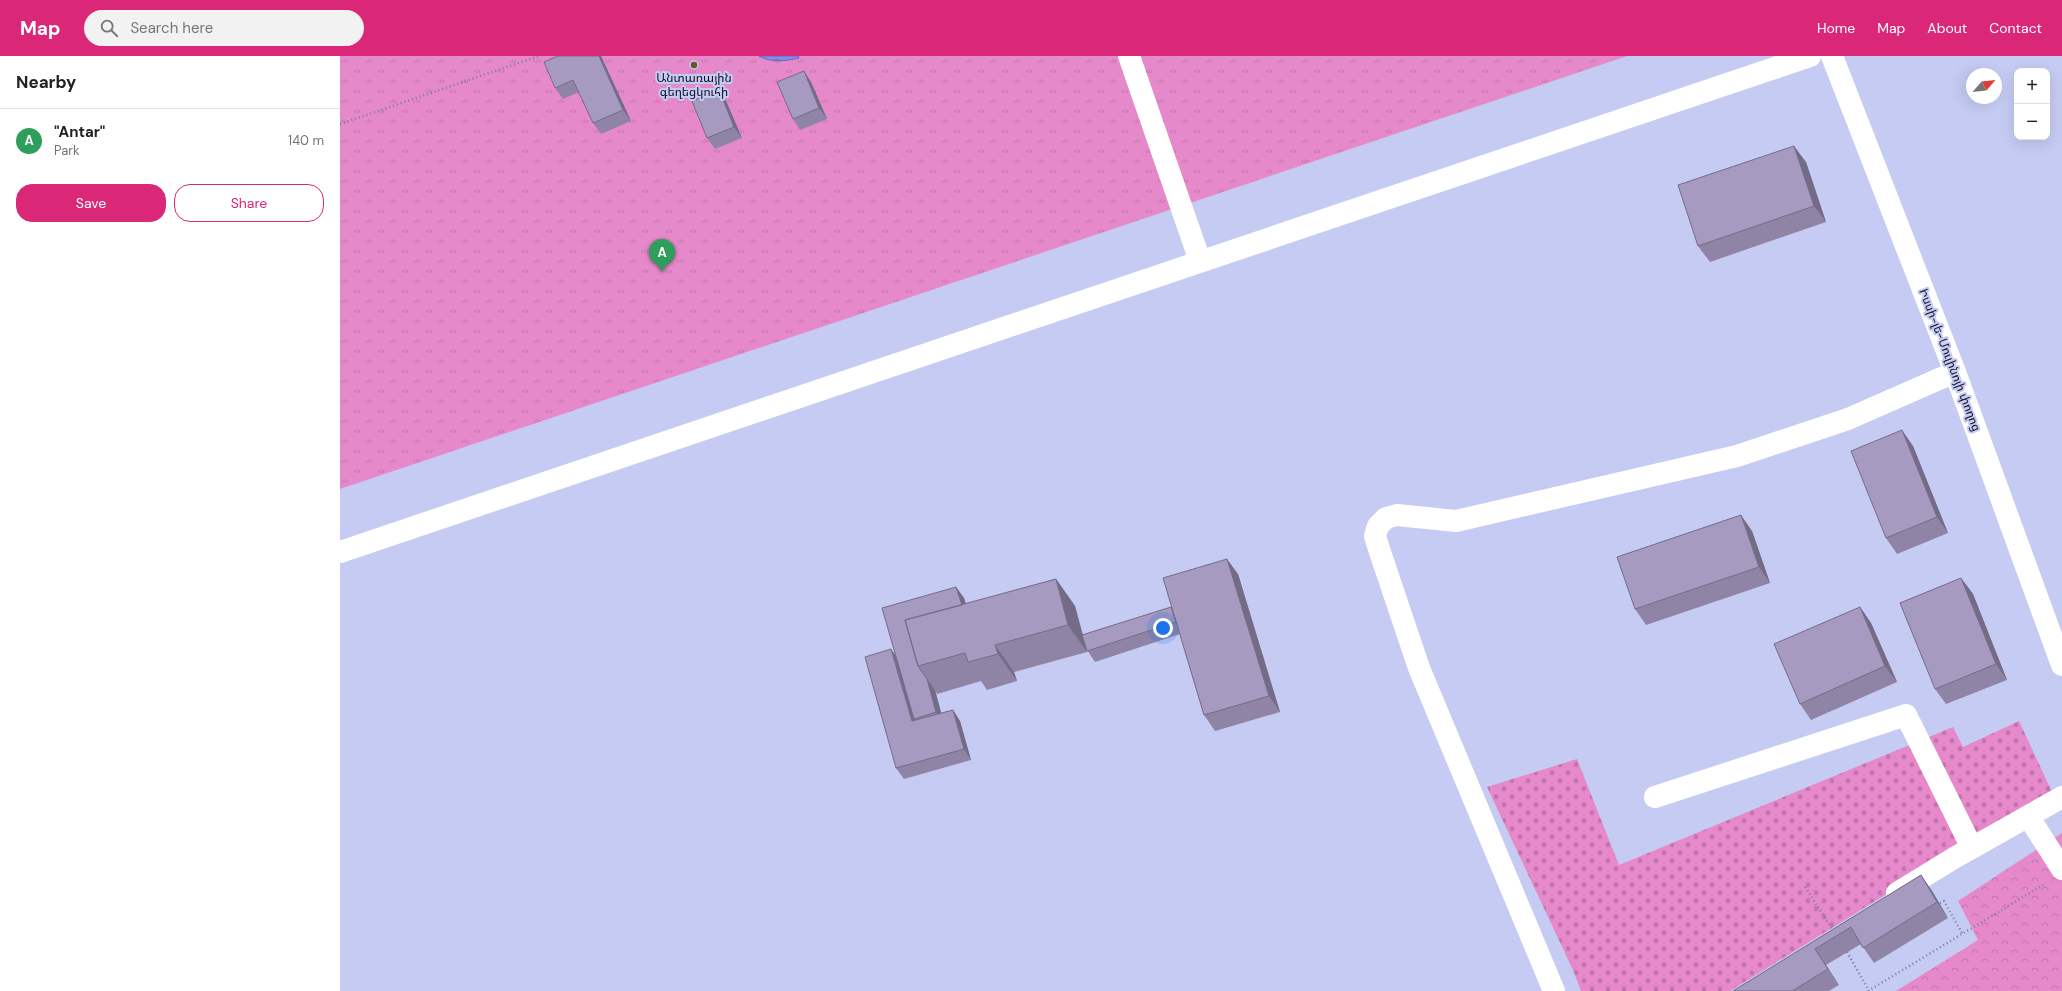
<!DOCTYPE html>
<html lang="en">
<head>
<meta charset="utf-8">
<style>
  :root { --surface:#fff; --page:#f2f2f2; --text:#202124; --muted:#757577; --line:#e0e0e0; --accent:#db2777 }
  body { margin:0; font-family:"DM Sans","Noto Sans Armenian",sans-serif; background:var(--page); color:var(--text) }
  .controls { position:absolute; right:12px; top:12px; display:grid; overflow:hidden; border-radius:8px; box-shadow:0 4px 16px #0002 }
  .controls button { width:36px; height:36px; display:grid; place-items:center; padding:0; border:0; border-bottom:1px solid var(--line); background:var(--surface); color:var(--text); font:20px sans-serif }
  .compass { position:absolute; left:1626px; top:12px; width:36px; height:36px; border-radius:50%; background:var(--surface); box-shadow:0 4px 16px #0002; rotate:62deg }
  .you { position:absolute; left:823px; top:572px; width:14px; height:14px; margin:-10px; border:3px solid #fff; border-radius:50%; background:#1a73e8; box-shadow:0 0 0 6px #1a73e833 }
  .badge { display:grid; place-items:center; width:26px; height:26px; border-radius:50%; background:var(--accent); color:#fff; font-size:13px; font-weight:700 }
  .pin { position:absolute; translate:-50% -33px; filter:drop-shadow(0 1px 2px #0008) }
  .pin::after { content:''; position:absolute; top:21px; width:14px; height:12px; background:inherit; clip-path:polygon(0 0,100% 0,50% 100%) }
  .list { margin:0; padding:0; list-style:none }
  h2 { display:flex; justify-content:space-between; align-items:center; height:52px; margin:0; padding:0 16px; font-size:17px }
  h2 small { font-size:13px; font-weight:400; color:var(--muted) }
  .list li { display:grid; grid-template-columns:26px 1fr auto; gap:12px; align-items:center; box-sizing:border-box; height:64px; padding:0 16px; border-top:1px solid var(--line) }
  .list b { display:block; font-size:15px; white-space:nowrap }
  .list p { margin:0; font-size:13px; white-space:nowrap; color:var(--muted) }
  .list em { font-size:13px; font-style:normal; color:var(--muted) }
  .actions { display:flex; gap:8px; padding:12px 16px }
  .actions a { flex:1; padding:9px 0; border:1px solid var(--accent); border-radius:16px; text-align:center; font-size:14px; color:var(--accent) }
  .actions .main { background:var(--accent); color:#fff }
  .icon { flex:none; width:22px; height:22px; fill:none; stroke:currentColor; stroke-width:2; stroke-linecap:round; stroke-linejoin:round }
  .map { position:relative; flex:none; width:1722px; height:935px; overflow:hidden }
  header { display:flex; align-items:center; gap:24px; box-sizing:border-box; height:56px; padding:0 20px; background:var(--accent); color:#fff }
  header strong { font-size:19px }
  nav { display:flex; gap:22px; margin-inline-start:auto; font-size:14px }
  .search { width:280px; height:36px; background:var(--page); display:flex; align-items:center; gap:10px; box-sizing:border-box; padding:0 14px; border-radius:22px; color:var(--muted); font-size:15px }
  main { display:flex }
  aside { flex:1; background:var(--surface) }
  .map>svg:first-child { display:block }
</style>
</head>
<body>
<header>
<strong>Map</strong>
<div class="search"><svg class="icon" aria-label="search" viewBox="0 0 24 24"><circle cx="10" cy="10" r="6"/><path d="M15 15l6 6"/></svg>Search here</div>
<nav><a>Home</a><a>Map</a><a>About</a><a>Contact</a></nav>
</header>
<main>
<aside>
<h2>Nearby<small></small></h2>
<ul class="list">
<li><span class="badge" style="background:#2e9e5b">A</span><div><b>&quot;Antar&quot;</b><p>Park</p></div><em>140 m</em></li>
</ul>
<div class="actions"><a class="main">Save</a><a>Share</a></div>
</aside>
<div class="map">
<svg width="1722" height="935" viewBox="0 0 1722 935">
  <defs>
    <pattern id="grass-tufts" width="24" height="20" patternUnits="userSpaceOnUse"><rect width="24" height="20" fill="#e689ca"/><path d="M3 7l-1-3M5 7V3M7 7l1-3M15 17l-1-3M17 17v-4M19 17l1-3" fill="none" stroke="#c475ad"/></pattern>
    <pattern id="forest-crowns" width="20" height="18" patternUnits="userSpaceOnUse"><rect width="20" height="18" fill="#e689ca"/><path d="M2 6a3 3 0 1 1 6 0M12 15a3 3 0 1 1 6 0" fill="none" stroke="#c475ad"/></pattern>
    <pattern id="cemetery-stones" width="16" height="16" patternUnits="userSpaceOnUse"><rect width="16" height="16" fill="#e689ca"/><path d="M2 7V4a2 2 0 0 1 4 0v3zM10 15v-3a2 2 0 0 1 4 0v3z" fill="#c475ad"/></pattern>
    <pattern id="water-waves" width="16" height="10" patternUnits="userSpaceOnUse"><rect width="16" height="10" fill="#878cf4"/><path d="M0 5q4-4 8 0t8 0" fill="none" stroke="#6d71c5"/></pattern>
  </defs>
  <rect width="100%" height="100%" fill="#c6cbf3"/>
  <path fill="url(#grass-tufts)" d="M0 0H1287L0 433Z"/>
  <path fill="url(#forest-crowns)" d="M1722 777V935H1556L1638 884 1618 845Z"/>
  <path fill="url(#cemetery-stones)" d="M1679 665 1712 736 1390 935H1241L1233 914 1147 731 1237 703 1279 809 1613 671 1623 691Z"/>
  <path fill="url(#water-waves)" stroke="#6367b4" d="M419 0H458L459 2C445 5 432 7 419 0Z"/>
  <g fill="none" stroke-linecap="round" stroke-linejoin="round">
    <path stroke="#797d99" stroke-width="2.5" stroke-dasharray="1 3" stroke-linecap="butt" d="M0 68 199 0
      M1465 831 1494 876
      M1600 847 1604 845 1622 877
      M1507 896 1529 935
      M1528 935 1703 829"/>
    <path stroke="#fff" stroke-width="22" d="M789 0 860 205
      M1492 0 1615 316 1722 609
      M0 496 1470 0
      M1315 741 1566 659 1632 792
      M1688 760 1722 813
      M1557 837 1614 802 1722 741
      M1214 935 1079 612 1039 493 1035 480 1038 470 1046 462 1057 459 1116 465 1397 400 1508 363 1615 316"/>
  </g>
  <path fill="#8f84a5" d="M261 0 291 65 261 78 253 67 239 36 223 43 215 32Z
    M464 15 471 26 487 63 460 74 453 63Z
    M386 45 402 82 375 93 367 82Z
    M1466 106 1486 166 1370 206 1358 190Z
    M1573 390 1608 477 1557 498 1546 482Z
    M1412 475 1430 527 1306 569 1295 553Z
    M898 518 940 656 875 675 864 659 840 578 755 606 747 594V596L674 616 677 625 647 634 641 625 597 638 595 634 601 657 613 654 620 665 631 704 564 723 556 712V600L616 531 624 542 626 548 716 523 735 550 743 579 831 551Z
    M1621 522 1633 538 1667 624 1606 648 1595 633Z
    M1520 551 1531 567 1557 626 1471 664 1460 648Z
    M1581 819 1592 835 1608 862 1534 907 1521 888 1486 909 1499 929 1489 935H1393Z"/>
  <path fill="#746c86" d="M259 0H261L291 65 283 54Z
    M464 15 471 26 487 63 479 52Z
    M379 34 386 45 402 82 394 71Z
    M1454 90 1466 106 1486 166 1474 150Z
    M1562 374 1573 390 1608 477 1597 461Z
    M1401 459 1412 475 1430 527 1419 511Z
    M887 503 898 518 940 656 929 640Z
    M1621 522 1633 538 1667 624 1656 608Z
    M716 523 735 550 747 596 728 569Z
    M616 531 624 542 634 576 626 565Z
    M1520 551 1531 567 1557 626 1545 610Z
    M655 589 674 616 677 625 658 598Z
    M551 593 559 604 574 663 576 666 572 665Z
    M587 623 595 634 604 667 596 656Z
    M613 654 620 665 631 704 624 693Z
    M1581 819 1592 835 1608 862 1597 846Z
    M1475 893 1486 909 1499 929 1488 913Z"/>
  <path fill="#a69ac0" stroke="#746c86" d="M218 0H259L283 54 253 67 233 24 215 32 204 6Z
    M464 15 479 52 453 63 437 26Z
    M379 34 394 71 367 82 352 45Z
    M1454 90 1474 150 1358 190 1338 129Z
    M1562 374 1597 461 1546 482 1511 395Z
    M1401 459 1419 511 1295 553 1277 501Z
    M887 503 929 640 864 659 823 522Z
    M1621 522 1656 608 1595 633 1560 547Z
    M716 523 728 569 655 589 658 598 628 606 625 597 578 610 565 564Z
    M616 531 622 549 565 564 578 610 587 623 596 656 574 663 542 552Z
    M831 551 836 566 747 595 742 579Z
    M1520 551 1545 610 1460 648 1434 588Z
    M551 593 572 665 613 654 624 693 556 712 525 601Z
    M1581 819 1597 846 1523 892 1511 871 1475 893 1488 913 1452 935H1393Z"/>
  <circle fill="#635a26" stroke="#c6cbf3" stroke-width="1.5" cx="354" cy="9" r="4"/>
  <g text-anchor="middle" stroke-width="4" stroke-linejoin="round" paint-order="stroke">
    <g font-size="12" fill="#0f101d" stroke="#c6cbf3">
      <text x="354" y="26">Անտառային<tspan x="354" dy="14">գեղեցկուհի</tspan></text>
    </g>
    <g font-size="12" fill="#0f101d" stroke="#c6cbf3">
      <text transform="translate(1610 304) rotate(69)" y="4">Իսսի-լե-Մուլինոյի փողոց</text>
    </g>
  </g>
</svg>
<div class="controls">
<button>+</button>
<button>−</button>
</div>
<svg class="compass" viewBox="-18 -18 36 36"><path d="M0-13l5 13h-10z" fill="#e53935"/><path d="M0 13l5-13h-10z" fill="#757577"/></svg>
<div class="you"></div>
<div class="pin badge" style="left:322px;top:216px;background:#2e9e5b">A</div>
</div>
</main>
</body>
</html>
